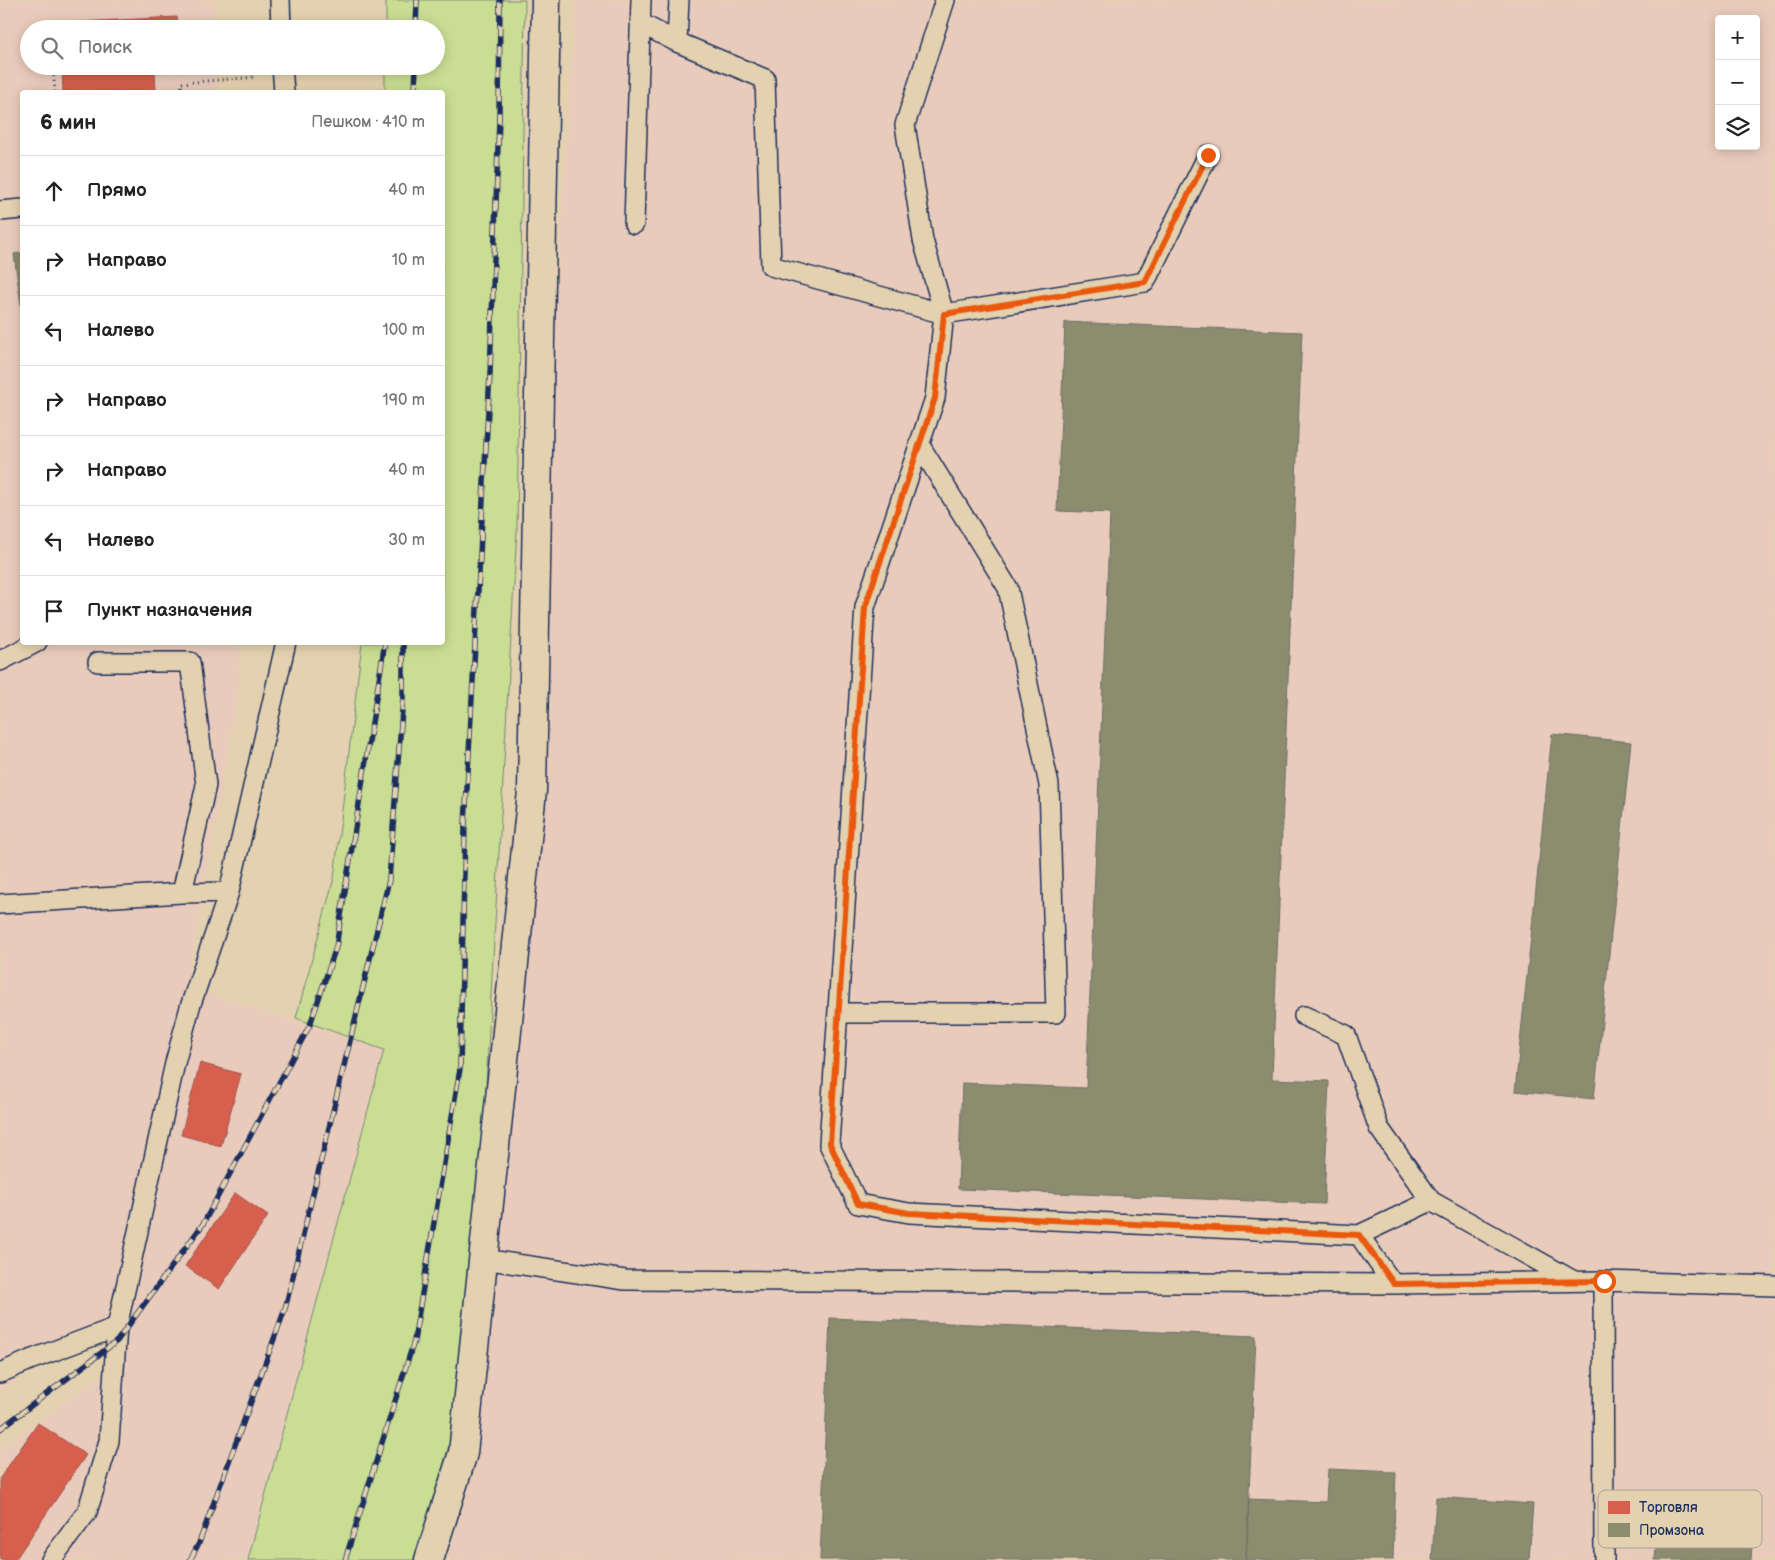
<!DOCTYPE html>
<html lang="ru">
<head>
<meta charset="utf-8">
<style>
  :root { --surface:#fff; --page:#f2f2f2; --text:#222; --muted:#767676; --line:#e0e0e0 }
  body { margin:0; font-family:"Balsamiq Sans",sans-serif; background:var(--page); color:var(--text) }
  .controls { position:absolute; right:15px; top:15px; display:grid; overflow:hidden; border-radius:5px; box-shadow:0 2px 12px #0003 }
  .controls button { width:45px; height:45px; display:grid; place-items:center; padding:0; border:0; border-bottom:1px solid var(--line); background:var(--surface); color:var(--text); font:25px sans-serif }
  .stop { position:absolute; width:15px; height:15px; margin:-11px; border:4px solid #ea580c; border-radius:50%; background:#fff }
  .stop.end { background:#ea580c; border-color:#fff; box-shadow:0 1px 5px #0008 }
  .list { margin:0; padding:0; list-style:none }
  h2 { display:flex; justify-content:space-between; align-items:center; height:65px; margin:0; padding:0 20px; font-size:21px }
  h2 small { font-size:16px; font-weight:400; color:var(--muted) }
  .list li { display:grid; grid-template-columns:32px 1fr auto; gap:15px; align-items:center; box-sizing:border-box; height:70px; padding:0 20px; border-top:1px solid var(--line) }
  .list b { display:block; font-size:19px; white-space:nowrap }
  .list em { font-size:16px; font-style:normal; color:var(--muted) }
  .icon { flex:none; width:28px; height:28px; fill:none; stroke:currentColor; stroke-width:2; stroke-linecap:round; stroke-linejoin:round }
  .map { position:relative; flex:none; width:1775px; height:1560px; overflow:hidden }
  .search { position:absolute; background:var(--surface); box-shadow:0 2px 12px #0003; left:20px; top:20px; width:425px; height:55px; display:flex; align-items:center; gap:12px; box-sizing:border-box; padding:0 18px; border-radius:28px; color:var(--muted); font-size:19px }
  .panel { position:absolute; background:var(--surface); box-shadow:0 2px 12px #0003; left:20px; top:90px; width:425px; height:555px; border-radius:5px }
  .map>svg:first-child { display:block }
</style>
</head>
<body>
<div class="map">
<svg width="1775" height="1560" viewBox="0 0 1775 1560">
  <rect width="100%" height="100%" fill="#e4d1af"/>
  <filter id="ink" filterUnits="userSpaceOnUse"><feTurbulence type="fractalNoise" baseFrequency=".02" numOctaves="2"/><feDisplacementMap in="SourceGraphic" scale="10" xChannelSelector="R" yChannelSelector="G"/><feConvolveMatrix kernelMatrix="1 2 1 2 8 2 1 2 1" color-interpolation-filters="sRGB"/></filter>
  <g filter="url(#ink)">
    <path fill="#e9cbbb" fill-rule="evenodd" d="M0 0H214L215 29H29V66H217L218 92H22V642L239 643 240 683 187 987 384 1049 248 1560H0V1449L111 1368 116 1313 0 1392Z
      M576 0H1775V1560H447L479 1455ZM1719 19H1756V146H1719Z"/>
    <path fill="#c9de93" stroke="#728678" d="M386 0H525L517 529 483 1138 451 1439 415 1560H248L384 1050 296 1018 334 878 362 643 442 642V92H385V66H436V29H386Z"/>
    <path fill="#d6604d" stroke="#9e5152" d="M177 17 178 29H59V23Z
      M62 66H180V71L155 72 156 92H63Z
      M200 1063 241 1074 221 1146 181 1135Z
      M235 1193 268 1216 219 1289 185 1266Z
      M38 1423 86 1455 15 1560H0V1478Z"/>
    <path fill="#8c8c6e" stroke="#6a7069" d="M22 253V313L14 254Z
      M1065 322 1302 332 1272 1079 1329 1081 1324 1204 958 1189 962 1083 1086 1088 1110 513 1057 511Z
      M1552 734 1631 742 1594 1099 1515 1091Z
      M830 1318 1256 1336 1246 1560H820Z
      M1328 1469 1396 1472 1393 1560H1246L1249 1499 1326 1502Z
      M1436 1497 1533 1504 1529 1560H1432Z
      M1657 1524 1753 1529 1751 1560H1655Z"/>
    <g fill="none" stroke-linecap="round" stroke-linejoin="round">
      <defs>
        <path id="service" d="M280 0 281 29
          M679 0 677 42 765 79 771 266 944 314 1145 282 1208 155
          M945 0 905 125 923 240 944 314 935 398 865 607 829 1144 858 1204 909 1213 1359 1235 1393 1284
          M640 23 677 42
          M282 66 284 92
          M0 211 22 209
          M634 224 641 0
          M0 661 37 642
          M98 662H190L206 785 182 893
          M0 904 182 893 229 892
          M838 1013H1056L1049 785 1008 588 919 444
          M1304 1016 1346 1035 1379 1128 1431 1201 1574 1281
          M1359 1235 1431 1201
          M483 1259 625 1280 1393 1284 1603 1281 1775 1286
          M1603 1281 1604 1560
          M0 1373 30 1360 117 1327 175 1063 190 1007 229 892 286 642
          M51 1560 87 1512 109 1441 117 1327"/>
        <path id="minor" d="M429 1560 463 1453 532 791 546 0"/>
      </defs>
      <use href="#service" stroke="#1b2f5e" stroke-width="22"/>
      <use href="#minor" stroke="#1b2f5e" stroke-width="31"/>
      <path stroke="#1b2f5e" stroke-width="3" stroke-dasharray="1 4" stroke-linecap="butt" d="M53 66 55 92
        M182 92 181 83 256 77"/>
      <use href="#service" stroke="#e4d1af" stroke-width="19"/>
      <use href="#minor" stroke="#e4d1af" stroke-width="28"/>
      <defs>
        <path id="rail" d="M416 29 417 0
          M415 92 416 66
          M0 1429 117 1341 203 1224 310 1025 336 947 385 642
          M190 1560 199 1543 285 1309 389 880 403 697V642
          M345 1560 414 1341 460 1069 465 825 490 374 499 118 500 0"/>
      </defs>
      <use href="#rail" stroke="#1b2f5e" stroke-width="5.5"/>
      <use href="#rail" stroke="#e4d1af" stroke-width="4" stroke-dasharray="11" stroke-linecap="butt"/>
    </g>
  </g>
  <g fill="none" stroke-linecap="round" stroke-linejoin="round" filter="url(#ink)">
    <path stroke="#ea580c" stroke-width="6" d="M1208 155 1145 282 944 314 935 398 865 607 830 1144 858 1204 909 1213 1359 1235 1394 1284 1604 1281"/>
  </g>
  <rect x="1598" y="1490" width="164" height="58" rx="8" fill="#e4d1af" stroke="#a8a097" stroke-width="1"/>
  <rect x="1608" y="1501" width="22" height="13" fill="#d6604d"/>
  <rect x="1608" y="1523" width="22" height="14" fill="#8c8c6e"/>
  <g font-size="14" fill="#1b2f5e">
    <text x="1639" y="1512">Торговля</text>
    <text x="1639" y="1535">Промзона</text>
  </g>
</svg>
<div class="controls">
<button>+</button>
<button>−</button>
<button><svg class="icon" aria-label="layers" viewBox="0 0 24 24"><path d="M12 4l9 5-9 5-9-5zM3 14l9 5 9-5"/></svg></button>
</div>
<div class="stop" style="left:1604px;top:1281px"></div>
<div class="stop end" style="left:1208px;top:155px"></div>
<div class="search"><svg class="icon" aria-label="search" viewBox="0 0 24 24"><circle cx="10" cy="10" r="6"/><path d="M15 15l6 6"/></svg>Поиск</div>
<section class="panel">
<h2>6 мин<small>Пешком · 410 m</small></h2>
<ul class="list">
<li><svg class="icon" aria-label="ahead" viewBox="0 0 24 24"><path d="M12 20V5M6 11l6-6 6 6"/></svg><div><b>Прямо</b></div><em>40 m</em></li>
<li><svg class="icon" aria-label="right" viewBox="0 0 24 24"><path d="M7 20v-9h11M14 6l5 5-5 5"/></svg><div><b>Направо</b></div><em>10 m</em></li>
<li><svg class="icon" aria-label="left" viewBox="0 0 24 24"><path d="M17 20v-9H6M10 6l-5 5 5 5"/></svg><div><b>Налево</b></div><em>100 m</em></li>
<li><svg class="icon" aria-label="right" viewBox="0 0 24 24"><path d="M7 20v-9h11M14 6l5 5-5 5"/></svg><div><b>Направо</b></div><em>190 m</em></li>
<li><svg class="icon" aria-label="right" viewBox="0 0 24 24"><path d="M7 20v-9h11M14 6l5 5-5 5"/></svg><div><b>Направо</b></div><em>40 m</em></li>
<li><svg class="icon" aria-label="left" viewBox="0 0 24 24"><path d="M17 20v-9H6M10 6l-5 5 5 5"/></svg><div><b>Налево</b></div><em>30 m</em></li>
<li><svg class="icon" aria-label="arrive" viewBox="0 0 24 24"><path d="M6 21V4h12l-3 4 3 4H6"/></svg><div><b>Пункт назначения</b></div></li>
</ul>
</section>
</div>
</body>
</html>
